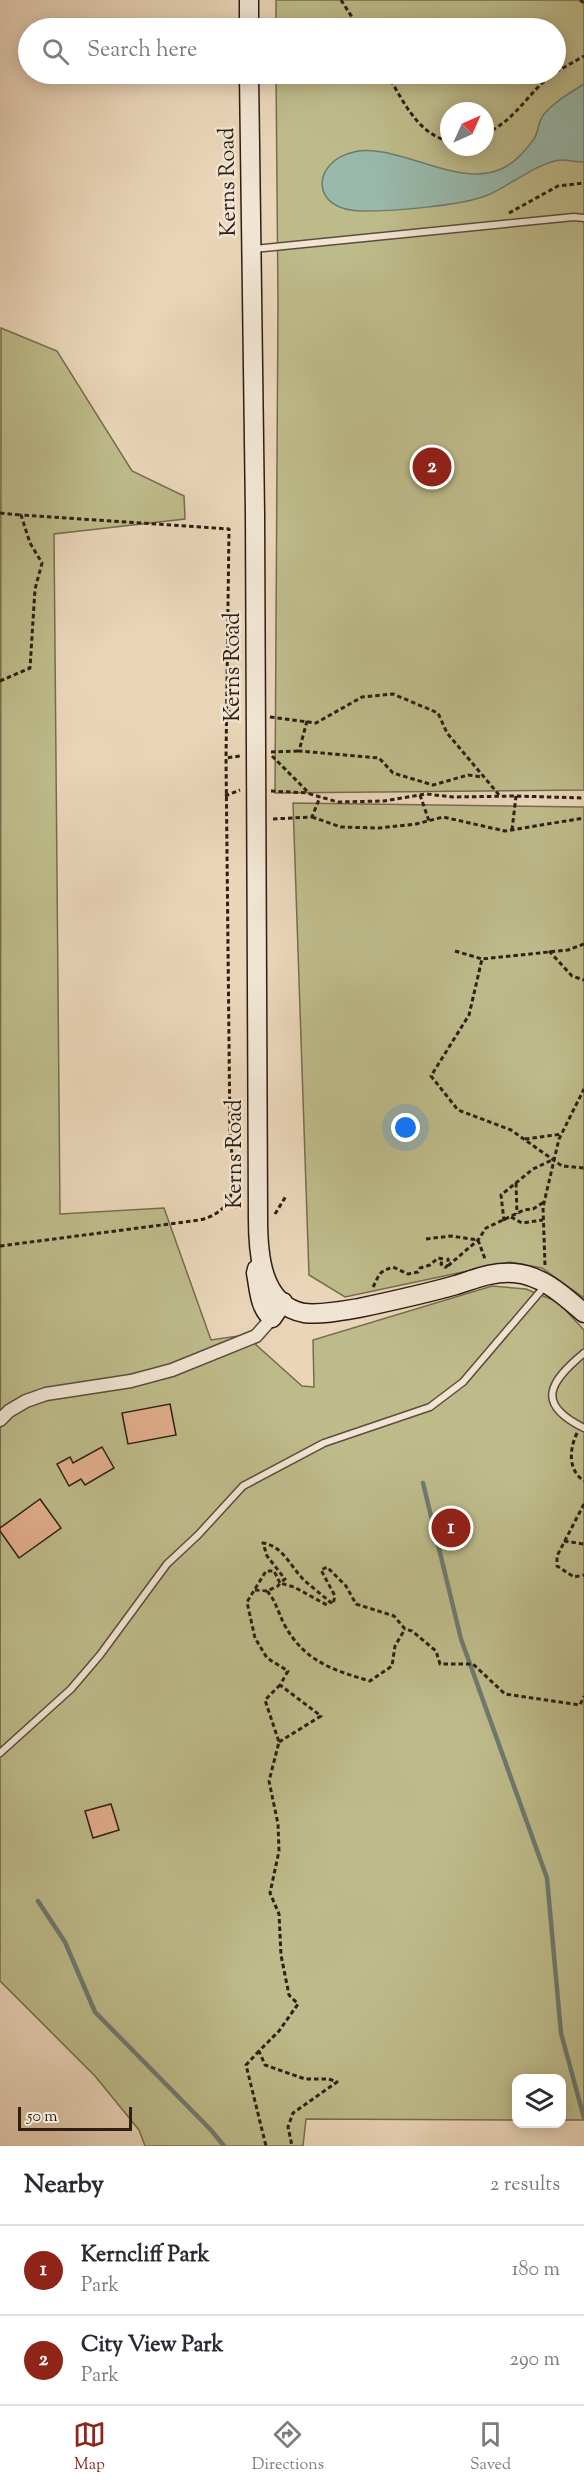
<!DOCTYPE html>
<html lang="en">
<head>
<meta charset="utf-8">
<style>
  :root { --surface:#fff; --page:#f2f2f3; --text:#2b2b33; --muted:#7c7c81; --line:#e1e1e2; --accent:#8f2418 }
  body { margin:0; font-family:"Sorts Mill Goudy",serif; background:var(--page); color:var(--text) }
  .controls { position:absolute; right:18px; bottom:18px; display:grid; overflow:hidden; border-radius:12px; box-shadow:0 3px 15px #0003 }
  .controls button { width:54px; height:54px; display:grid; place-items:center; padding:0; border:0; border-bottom:2px solid var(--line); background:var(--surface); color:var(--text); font:30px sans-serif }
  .compass { position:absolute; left:440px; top:102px; width:54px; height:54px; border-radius:50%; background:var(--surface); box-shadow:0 3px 15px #0003; rotate:45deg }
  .scale { position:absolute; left:18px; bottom:15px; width:114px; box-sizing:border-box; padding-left:6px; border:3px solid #2d1f14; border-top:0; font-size:16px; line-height:21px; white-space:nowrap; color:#2d1f14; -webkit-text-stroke:4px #f1e4d2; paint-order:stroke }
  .you { position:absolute; left:406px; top:1128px; width:21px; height:21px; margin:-15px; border:4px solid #fff; border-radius:50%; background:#1a73e8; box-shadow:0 0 0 9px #1a73e833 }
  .badge { display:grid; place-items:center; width:39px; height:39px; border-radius:50%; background:var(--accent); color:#fff; font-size:20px; font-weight:700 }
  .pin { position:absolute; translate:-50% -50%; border:3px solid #fff; box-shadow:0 2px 6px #0006 }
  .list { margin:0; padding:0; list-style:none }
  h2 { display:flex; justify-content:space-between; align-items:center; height:78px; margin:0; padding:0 24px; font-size:26px }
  h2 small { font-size:20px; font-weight:400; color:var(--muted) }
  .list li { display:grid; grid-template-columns:39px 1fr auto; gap:18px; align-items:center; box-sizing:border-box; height:90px; padding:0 24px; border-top:2px solid var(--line) }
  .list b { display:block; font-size:22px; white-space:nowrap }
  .list p { margin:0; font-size:20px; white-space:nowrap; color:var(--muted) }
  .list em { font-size:20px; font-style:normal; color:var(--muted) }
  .icon { flex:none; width:33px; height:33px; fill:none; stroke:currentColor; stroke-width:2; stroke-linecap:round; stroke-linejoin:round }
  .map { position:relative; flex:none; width:584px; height:2146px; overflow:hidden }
  .search { position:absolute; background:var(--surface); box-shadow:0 3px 15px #0003; left:18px; right:18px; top:18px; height:66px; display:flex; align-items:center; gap:15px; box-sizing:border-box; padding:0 21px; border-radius:33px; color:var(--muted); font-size:22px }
  .sheet { height:258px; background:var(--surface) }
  nav { display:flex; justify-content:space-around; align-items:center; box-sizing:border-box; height:84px; border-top:2px solid var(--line); background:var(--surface); font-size:16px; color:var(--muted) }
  nav a { display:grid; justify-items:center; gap:3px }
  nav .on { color:var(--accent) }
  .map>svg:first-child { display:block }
</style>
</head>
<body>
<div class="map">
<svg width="584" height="2146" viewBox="0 0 584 2146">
  <rect width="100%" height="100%" fill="#ead5b9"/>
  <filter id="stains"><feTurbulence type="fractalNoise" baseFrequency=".00333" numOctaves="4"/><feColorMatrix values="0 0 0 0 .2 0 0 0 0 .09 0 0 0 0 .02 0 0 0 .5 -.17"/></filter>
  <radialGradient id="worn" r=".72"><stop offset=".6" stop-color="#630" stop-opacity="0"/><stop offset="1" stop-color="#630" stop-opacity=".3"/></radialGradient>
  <path fill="#bebb8a" stroke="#766d4f" stroke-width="1.5" fill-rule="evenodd" d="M276 0H584V790L275 793 278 301 276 74H556V28H276ZM449 111H485V147H449Z
    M1 328 57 351 132 471 184 496 185 519 54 534 60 1214 164 1208 211 1340 245 1335 302 1386 314 1387 313 1340 492 1286 526 1289 558 1302 584 1330V2120H562V2078H516V2120L306 2119 303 2146H145L139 2130 95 2076 0 1981Z
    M293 803 584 807V1298L542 1268 510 1262 345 1297 309 1275Z"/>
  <path fill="#98b9ab" stroke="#6d7b6f" stroke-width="1.5" d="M584 84V162C576 162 569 160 562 160 542 160 507 187 488 195 461 206 394 211 363 211 308 211 312 161 354 152 396 142 458 189 501 169 513 164 526 150 534 139 539 131 538 121 544 114 555 101 570 93 584 84Z"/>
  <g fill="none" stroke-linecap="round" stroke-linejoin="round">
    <path stroke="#6d7b6f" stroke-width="4.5" d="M423 1483 461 1639 547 1878 561 2033 584 2118
      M38 1901 65 1942 95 2012 211 2130 224 2146"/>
  </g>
  <path fill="#e4af8e" stroke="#2d1f14" stroke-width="1.5" d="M170 1404 176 1435 128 1444 122 1413Z
    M102 1447 114 1468 85 1485 81 1479 69 1486 57 1464 70 1457 73 1463Z
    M40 1499 61 1528 19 1558 0 1531V1528Z
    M111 1804 119 1830 93 1838 85 1811Z"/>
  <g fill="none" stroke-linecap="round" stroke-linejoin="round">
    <defs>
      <path id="lane" d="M253 249 574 217 584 218
        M584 1353C549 1382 535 1404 584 1428
        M0 1753 71 1689 100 1655 167 1564 198 1535 243 1486 324 1443 430 1407 463 1382 545 1286"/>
      <path id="street" d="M0 1420 9 1411 26 1401 46 1394 131 1381 172 1370 256 1336 272 1318"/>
      <path id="secondary" d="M249 0V28
        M249 74 255 514 258 1219C258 1253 261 1305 304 1313 321 1315 342 1311 359 1308 392 1301 424 1294 456 1285 475 1279 494 1271 514 1273 542 1275 564 1296 584 1313
        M257 1269 256 1273C259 1288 259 1308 272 1318L283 1302"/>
    </defs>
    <use href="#lane" stroke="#5c4c3d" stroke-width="9"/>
    <use href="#street" stroke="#5c4c3d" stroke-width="15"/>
    <use href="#secondary" stroke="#2d1f14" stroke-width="21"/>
    <path stroke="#2d1f14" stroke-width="3" stroke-dasharray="4.5 3" stroke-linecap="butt" d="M341 0 359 28
      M580 0 584 3
      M556 72 584 56
      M387 74C403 100 417 134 449 141
      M485 133C514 123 529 91 553 74
      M509 213 558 186 584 183
      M0 513 21 515
      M0 681 30 668 35 589 42 563 30 543 21 515 229 529 226 758
      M226 711 240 713
      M270 717 316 723 362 697 393 694 438 713 447 733 500 796
      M307 721 299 751 379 758 393 773 433 785 468 775 482 777
      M271 752 299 751
      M272 756 310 794 338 802 384 801 426 794 453 797 516 796 584 798
      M271 791 309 793
      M420 795 429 821
      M225 796 240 790
      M312 817 341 827 379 828 416 824 443 817 505 831 584 818
      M273 819 312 817 320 797
      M512 830 516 796
      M584 944 568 950 482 959 469 1015 431 1076 458 1110 511 1130 562 1166 584 1168
      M455 951 482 959
      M549 951 572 976 584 980
      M525 1139 562 1134
      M516 1183 517 1214
      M226 1206 243 1208
      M275 1214 286 1196
      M511 1217 522 1223 543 1220
      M504 1221 501 1195 533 1169 554 1159
      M426 1239 451 1236 478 1240 485 1259
      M0 1246 200 1220C243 1209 234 1173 230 1138L226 758 240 756
      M545 1265 543 1207 559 1139 584 1089
      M445 1268 448 1265V1259L449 1265 478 1240 486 1228 524 1210 533 1209 544 1202
      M373 1287C380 1275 376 1273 393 1267L408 1274 418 1272 420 1268 430 1265 438 1258 443 1259 441 1264 445 1268
      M577 1433C569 1450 568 1470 584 1481
      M584 1504 557 1556V1566L574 1577 584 1575
      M564 1541 584 1544
      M255 1590 267 1591 278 1586 280 1583 294 1587 327 1605 330 1601
      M267 1591C276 1601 278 1612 284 1624 304 1661 332 1670 370 1681L392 1666 395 1646 405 1629
      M280 1685 265 1700 279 1742 269 1781 278 1824 279 1851 270 1893 279 1914 281 1955 289 1995 298 2004 279 2031 259 2051 265 2065 305 2079H329L337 2082 293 2113 288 2127 292 2146
      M279 1742 321 1716 280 1685 288 1671 267 1658 255 1638 247 1602 266 1571H274L280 1583 285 1579 267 1556 263 1543C283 1546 290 1566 304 1580 313 1588 323 1596 333 1604L335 1596 321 1570 327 1567 346 1586 356 1604 394 1616 405 1629 412 1631 436 1651 440 1664H473L505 1694 580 1705 584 1696
      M259 2051 246 2065 266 2146"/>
    <use href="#lane" stroke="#f1e4d2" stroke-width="6"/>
    <use href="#street" stroke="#f1e4d2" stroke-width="12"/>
    <use href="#secondary" stroke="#f1e4d2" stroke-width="18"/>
  </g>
  <g text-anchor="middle" stroke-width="5" stroke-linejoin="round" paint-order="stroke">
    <g font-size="22" fill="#2d1f14" stroke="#f1e4d2">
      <text transform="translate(226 182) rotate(-91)" y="8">Kerns Road</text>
      <text transform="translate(231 667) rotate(-90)" y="8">Kerns Road</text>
      <text transform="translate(233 1154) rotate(-90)" y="8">Kerns Road</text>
    </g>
  </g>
  <rect width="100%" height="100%" filter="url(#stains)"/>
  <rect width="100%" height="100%" fill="url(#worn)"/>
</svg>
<div class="controls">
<button><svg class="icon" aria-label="layers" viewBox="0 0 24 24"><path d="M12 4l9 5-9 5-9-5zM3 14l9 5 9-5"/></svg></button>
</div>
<svg class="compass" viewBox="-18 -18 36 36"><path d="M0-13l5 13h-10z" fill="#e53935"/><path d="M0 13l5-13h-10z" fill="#7c7c81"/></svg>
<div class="scale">50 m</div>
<div class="you"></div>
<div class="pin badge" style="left:451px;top:1528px">1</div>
<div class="pin badge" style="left:432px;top:467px">2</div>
<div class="search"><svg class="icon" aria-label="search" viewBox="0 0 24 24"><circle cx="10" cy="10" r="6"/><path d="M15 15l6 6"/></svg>Search here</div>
</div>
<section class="sheet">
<h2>Nearby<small>2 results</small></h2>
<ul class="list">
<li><span class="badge">1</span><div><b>Kerncliff Park</b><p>Park</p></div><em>180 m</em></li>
<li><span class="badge">2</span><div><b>City View Park</b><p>Park</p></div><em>290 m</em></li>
</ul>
</section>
<nav>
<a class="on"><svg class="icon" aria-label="map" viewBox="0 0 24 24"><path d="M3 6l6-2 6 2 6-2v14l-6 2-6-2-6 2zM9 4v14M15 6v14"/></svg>Map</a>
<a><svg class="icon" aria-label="directions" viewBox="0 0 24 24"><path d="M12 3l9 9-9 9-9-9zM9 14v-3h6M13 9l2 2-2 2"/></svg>Directions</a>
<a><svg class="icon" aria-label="saved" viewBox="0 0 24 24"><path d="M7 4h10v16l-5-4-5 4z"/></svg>Saved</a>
</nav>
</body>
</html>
